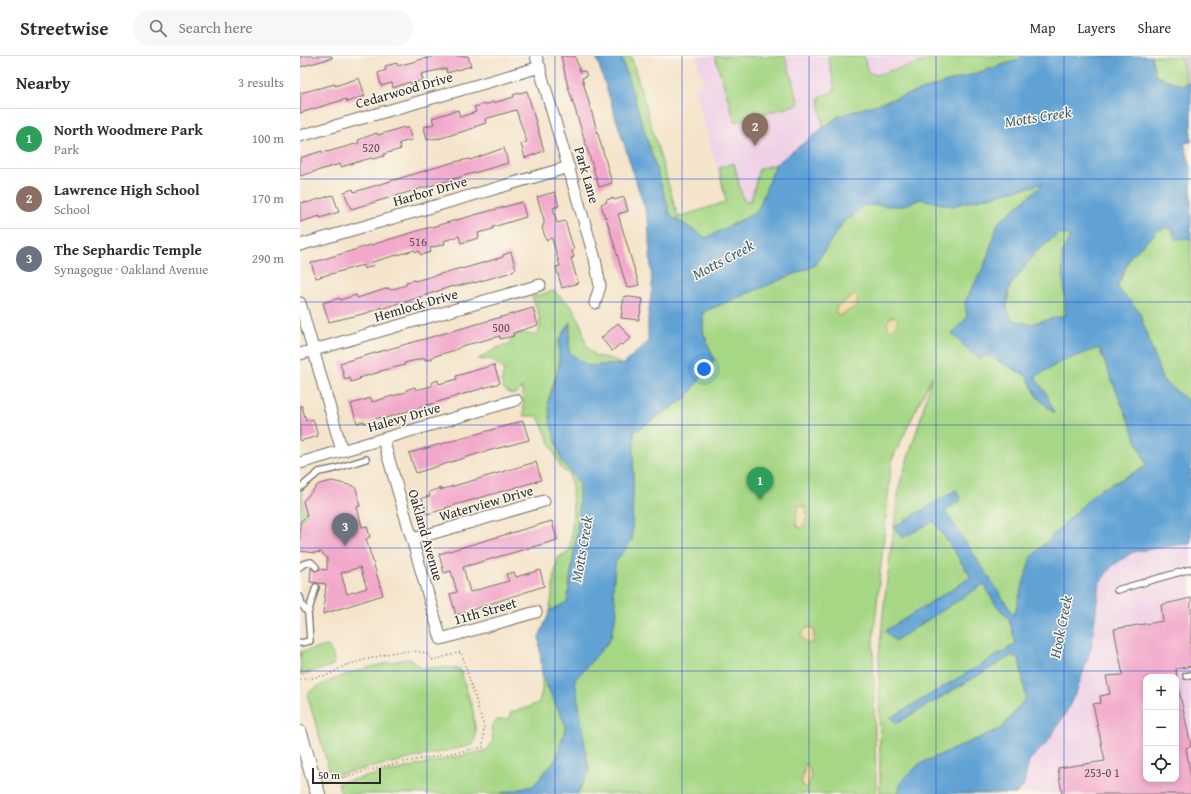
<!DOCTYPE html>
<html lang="en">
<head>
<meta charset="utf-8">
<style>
  :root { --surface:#fff; --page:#f7f7f7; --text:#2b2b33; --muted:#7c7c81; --line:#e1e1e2; --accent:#c8321e }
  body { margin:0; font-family:"Gentium Book Plus",serif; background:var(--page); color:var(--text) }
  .controls { position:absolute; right:12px; bottom:12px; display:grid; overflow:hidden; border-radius:8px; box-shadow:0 2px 6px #0003 }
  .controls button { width:36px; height:36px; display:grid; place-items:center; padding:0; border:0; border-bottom:1px solid var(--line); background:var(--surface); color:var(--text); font:20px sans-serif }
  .scale { position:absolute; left:12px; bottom:10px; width:69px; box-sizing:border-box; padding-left:4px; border:2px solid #2b2b2b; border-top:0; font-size:11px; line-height:14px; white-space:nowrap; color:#2b2b2b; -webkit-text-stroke:3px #fbf7ec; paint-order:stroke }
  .you { position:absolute; left:404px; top:313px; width:14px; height:14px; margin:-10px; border:3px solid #fff; border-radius:50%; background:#1a73e8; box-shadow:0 0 0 6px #1a73e833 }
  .badge { display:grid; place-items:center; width:26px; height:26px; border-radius:50%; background:var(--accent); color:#fff; font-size:13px; font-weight:700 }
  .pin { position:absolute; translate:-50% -33px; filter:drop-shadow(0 1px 2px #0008) }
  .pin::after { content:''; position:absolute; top:21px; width:14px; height:12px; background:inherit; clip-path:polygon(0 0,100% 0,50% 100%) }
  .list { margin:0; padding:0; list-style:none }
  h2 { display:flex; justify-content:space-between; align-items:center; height:52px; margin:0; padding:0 16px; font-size:17px }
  h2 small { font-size:13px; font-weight:400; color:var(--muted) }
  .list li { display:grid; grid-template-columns:26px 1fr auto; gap:12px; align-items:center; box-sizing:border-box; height:60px; padding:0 16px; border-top:1px solid var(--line) }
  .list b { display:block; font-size:15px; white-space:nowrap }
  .list p { margin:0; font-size:13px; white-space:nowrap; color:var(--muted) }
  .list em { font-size:13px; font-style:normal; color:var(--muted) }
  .icon { flex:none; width:22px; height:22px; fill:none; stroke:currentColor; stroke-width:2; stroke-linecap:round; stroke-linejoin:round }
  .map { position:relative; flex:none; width:891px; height:738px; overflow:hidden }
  header { display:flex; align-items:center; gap:24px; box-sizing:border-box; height:56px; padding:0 20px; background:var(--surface); border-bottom:1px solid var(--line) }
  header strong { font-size:19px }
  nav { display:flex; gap:22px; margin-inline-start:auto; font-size:14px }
  .search { width:280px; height:36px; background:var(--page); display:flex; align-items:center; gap:10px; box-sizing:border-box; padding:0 14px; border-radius:22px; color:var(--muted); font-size:15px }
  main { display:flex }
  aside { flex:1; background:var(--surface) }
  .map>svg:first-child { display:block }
</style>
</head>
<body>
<header>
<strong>Streetwise</strong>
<div class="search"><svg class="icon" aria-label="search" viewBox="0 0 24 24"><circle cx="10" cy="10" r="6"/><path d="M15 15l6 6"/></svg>Search here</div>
<nav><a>Map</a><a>Layers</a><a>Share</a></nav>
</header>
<main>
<aside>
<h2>Nearby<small>3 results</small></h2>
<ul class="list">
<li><span class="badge" style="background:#2e9e5b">1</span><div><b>North Woodmere Park</b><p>Park</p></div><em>100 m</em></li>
<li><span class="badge" style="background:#8d6e63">2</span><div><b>Lawrence High School</b><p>School</p></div><em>170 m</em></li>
<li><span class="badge" style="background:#6b7280">3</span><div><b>The Sephardic Temple</b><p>Synagogue · Oakland Avenue</p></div><em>290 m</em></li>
</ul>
</aside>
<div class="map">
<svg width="891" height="738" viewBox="0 0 891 738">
  <rect width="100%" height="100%" fill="#fbf7ec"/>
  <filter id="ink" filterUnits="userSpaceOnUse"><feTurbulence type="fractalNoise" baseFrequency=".025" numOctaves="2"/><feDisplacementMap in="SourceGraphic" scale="8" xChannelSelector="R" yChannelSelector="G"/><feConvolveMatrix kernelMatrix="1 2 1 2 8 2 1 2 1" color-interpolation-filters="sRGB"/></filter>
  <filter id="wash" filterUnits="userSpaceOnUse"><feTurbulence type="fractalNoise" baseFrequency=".012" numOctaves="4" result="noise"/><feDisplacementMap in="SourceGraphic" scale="16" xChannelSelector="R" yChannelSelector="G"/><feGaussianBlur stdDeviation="0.9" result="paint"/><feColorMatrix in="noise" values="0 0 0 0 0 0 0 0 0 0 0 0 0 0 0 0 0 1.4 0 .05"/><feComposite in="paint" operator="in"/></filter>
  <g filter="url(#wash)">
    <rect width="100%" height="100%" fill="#f4e4cb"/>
    <path fill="#efd0e7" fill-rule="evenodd" d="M396 0H722L476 108 457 156 428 151 394 31 404 27Z
      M884 488H891V738H725L723 731 729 705 746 688 765 658 791 591 800 526 812 510 833 496ZM846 621H876V723H846Z"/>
    <path fill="#cdbed3" d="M881 0H891V27L887 28Z"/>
    <path fill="#a6d785" stroke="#688158" d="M321 0H331L378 161 426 146 419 112 434 107 443 144 451 145 459 113 476 108 457 156 406 182 371 160Z
      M415 0H485L499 48 435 66Z
      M528 0H564L568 16 576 19 643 0H722L718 4 539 60 523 72 519 42 535 34Z
      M851 0H881L887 28 882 29 856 20Z
      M745 127 698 167 685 208 665 246 668 261 687 299 727 320 738 342 747 339 735 321 760 306 799 292 847 410 796 436 732 501 714 560 645 455 594 471 602 481 634 465 671 521 595 584 684 528 696 549 709 563 716 588 591 662 597 667 711 600 719 602 726 642 702 672 619 708 601 726 598 738H580L579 599 585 540 599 430 621 361 632 320 592 404 573 585 576 738H277L289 715 275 624 310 584 317 556 313 534 315 507 332 484 334 376 386 342 414 304 403 275V256L514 210 545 164 554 160 562 149 602 150 621 143 652 150Z
      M871 172 891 184V351L888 345 862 323 839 255 817 232 830 201 860 173Z
      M759 177 770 179 762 198 767 259 730 268 712 264 707 252 709 232 734 198Z
      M254 235 274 253 282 272 286 289 295 300 313 303 320 308 288 310 269 296 270 267 259 285V310L248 346 279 427V458L267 546 250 555 254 522 258 502 270 494 273 456 272 431 269 419 261 412 238 360H224L222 331C214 347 194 332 205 314L190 303 183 304 178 303 199 291 208 289 212 282 219 277 235 279 238 278C243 266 237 252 232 241Z
      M2 436 3 450 7 460 0 466V438Z
      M28 590 33 599 34 608 29 611 1 619 0 596Z
      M110 603 123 613 140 611 160 613 173 655 176 679 173 689 31 720 7 638C26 621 84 606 110 603Z
      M242 620 266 669 256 703 233 730 199 738H41L38 727 187 694 193 684 191 670 197 664 209 663 211 656 227 652 239 646 242 634Z"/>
    <path fill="#eeda9e" stroke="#8c8264" d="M555 239 558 242 555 252 546 256 540 260 536 258V251Z
      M595 260 598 264C596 269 594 273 589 275L587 267 590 262Z
      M499 449 506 451C508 460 506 466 501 473L496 469 497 454Z
      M512 571 514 575V586L508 588 504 585 501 579 506 572Z
      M505 708H507C512 715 512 727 506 733L501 728Z"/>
    <path fill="#61a2d4" stroke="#466680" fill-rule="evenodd" d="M296 0H321L371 160 406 182 457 156 476 108 539 60 718 4 722 0H851L856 20 882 29 891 27V86L884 87 891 111V184L888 182 876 183 871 172 860 173 830 201 817 231 839 255 862 323 888 345 891 351V488H884L833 496 812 510 800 526 791 591 778 632 765 658 746 688 729 705 723 731 716 738H598L601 726 619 708 702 672 726 642 719 602 711 600 597 667 590 662 716 588 709 563 696 549 684 528 595 585 585 575 671 521 634 465 602 482 594 471 656 434 661 444 645 455 714 559 731 501 796 436 847 410 799 292 760 306 735 321 747 339 754 357 738 342 727 320 687 299 679 304 652 278 667 261 665 246 685 208 698 167 744 127 652 150 621 143 602 150 562 149 554 160 545 164 514 210 403 256V275L414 304 386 342 334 376 332 484 315 507 313 534 317 556 310 584 275 624 289 716 277 738H199L233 730 256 703 266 670 242 620 239 581 250 555 267 546 279 458V427L262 406 251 369 248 346 259 310V285L270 266 269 296 288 310 323 308 348 286V261L352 232 348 163ZM759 177 770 180 762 198 766 259 730 268 712 264 707 252 709 232 734 198Z"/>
    <g id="blocks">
      <path fill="#f2a8cb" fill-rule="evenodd" d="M0 0H32V2L0 11Z
        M136 0H168L171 10 147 17 146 13H143L121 18 123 24 111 28 110 26 93 32 92 27 81 30 78 17 86 14 85 10 97 7 98 10 126 2V3Z
        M261 0H275L280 16 285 15 287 20 282 22 312 127 299 131 267 27Z
        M59 22 65 40 47 46 46 43 0 57V37L35 28V30Z
        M227 35 244 95 225 102 221 88 227 86 216 54 185 63 186 67 174 71V72L138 83V82L127 84 124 71 134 68 132 62 158 54 160 61 176 56 174 51 185 48V49L193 46V47L214 41 213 39Z
        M104 71 105 73 108 71 112 84 99 87 101 93 84 98V100L73 103 72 102 64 104 41 111 40 108 0 120V102L22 95 23 97 27 95V96L59 87 58 84 77 77 78 79Z
        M204 92 208 107 51 153 44 136 53 133 54 136 154 106 170 103V104Z
        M255 136 259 150 253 152 257 167 265 165 274 194 272 195 274 201 271 202 278 227 262 232 256 211 260 210 252 182 246 184 242 171H243V169L244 168V164L237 141Z
        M33 139 39 156 20 162V160L0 166V147L6 146V147Z
        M324 141 328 155 318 158 339 229 327 232 306 161 305 162 301 148 307 146 306 144 313 142 314 144Z
        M222 146 226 161 193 171V173L178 177 179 182 161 187 159 180 144 185 145 188 130 192 131 196 121 199 119 195 116 196 115 194 72 206 73 209 72 210 64 213 63 209 16 222 11 207 124 173Z
        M211 196 216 213 212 215V216L174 227V226L154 231 153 230 102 247V246L81 253V251L67 257 29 266 23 247 39 242 40 244 56 239 57 242 89 232 90 234 106 229V226L115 224V225L161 212 162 213 203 201V199Z
        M324 240 343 243 339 264 321 262Z
        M233 252 238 269 213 277 214 280 200 283V280L162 290 155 294 132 301V303L125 304V302L104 307 105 309 80 315V316L59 322 60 323 51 326 50 322 45 324 40 307Z
        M318 267 331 282 322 289 320 288 312 295 301 282Z
        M194 309 200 327 82 363V361L64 367V365L57 367 51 348 71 342 72 346 106 336V334L115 331 116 334 132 330 131 327 138 324 139 328 157 323 156 320Z
        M0 350H2L6 365 13 363 18 380 0 385Z
        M223 365 229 384 180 397 116 417 109 397Z
        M236 406 241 424 145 452 146 453 127 458 122 442 130 440 129 436 140 432V434Z
        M32 425 53 430 56 432 60 450 57 451 62 471 67 470 70 481 66 483 83 539 23 558 26 528 10 526 11 512 15 515 19 513 27 514V502L21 496 15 497 0 495V466L7 460 3 445 19 428ZM60 511 67 532 47 538 41 517Z
        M252 465 257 484 163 511 170 536 209 525 206 518 214 516 216 521 240 514 244 530 156 559 150 538 157 536 151 515 144 517 139 498Z
        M891 542V610L876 613 877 621H846V723H876V635L879 634 891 690 886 692 891 722V738H762L758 712 805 705 793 648 801 647 800 640 810 638 806 620 823 619 814 573 863 565 861 549Z"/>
    </g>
  </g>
  <g filter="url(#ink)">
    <use href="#blocks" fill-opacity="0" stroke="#716c63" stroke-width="1"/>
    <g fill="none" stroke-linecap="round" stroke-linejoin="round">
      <defs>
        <path id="service" d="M0 432 19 416 34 413 66 403
          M0 511 3 508 11 506 16 511
          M817 534 891 513
          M0 541 2 549 8 557
          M0 587 10 585 8 557 16 531
          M886 620 891 619"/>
        <path id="minor" d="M236 0 295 203 300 230 295 247
          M0 80 240 11
          M0 189 269 111
          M0 247 42 395
          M0 298 240 229
          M83 383 141 583 236 556
          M0 407 216 344
          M113 483 244 445"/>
        <path id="tertiary" d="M0 677 18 738"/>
      </defs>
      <use href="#service" stroke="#716c63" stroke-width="8"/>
      <use href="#minor" stroke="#716c63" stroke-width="13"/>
      <use href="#tertiary" stroke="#716c63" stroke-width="16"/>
      <path stroke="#716c63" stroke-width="1.5" stroke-dasharray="1 3" stroke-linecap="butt" d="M0 624 28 619 46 609 94 596 114 595 126 597 133 604 161 596 184 671 183 691 84 710 27 726"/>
      <use href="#service" stroke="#fff" stroke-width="5.5"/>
      <use href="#minor" stroke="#fff" stroke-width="11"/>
      <use href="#tertiary" stroke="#fff" stroke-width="14"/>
    </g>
  </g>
  <path fill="none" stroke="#1d4ed8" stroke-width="1" stroke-opacity="0.55" d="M127 0V738M255 0V738M382 0V738M509 0V738M636 0V738M764 0V738M0 123H891M0 246H891M0 369H891M0 492H891M0 615H891"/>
  <g text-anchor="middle" stroke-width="3" stroke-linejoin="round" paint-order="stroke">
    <g font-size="12" fill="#5d4a53">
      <text x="71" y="96">520</text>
      <text x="118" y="190">516</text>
      <text x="201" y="276">500</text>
      <text x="802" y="721">253-0 1</text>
    </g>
    <g font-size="14" fill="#2b2b2b" stroke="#fbf7ec">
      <text transform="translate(104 34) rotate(-16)" y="5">Cedarwood Drive</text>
      <text transform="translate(287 119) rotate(74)" y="5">Park Lane</text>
      <text transform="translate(130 135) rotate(-16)" y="5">Harbor Drive</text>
      <text transform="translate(116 249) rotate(-16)" y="5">Hemlock Drive</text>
      <text transform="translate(104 361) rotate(-16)" y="5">Halevy Drive</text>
      <text transform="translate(186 447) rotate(-16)" y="5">Waterview Drive</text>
      <text transform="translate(126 479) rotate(74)" y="5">Oakland Avenue</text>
      <text transform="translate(185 555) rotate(-16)" y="5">11th Street</text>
    </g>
    <g font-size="15" font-style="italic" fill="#415b6f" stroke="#fbf7ec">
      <text transform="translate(738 61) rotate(-9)" y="5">Motts Creek</text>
      <text transform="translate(423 204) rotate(-28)" y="5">Motts Creek</text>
      <text transform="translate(282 493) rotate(-80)" y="5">Motts Creek</text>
      <text transform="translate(761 571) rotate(-79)" y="5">Hook Creek</text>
    </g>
  </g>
</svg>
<div class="controls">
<button>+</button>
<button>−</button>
<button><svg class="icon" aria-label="locate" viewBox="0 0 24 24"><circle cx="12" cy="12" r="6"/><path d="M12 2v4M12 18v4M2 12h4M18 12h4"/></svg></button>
</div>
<div class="scale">50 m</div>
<div class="you"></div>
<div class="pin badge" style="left:460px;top:444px;background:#2e9e5b">1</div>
<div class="pin badge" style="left:455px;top:90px;background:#8d6e63">2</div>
<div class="pin badge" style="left:45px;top:490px;background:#6b7280">3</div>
</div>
</main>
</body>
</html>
